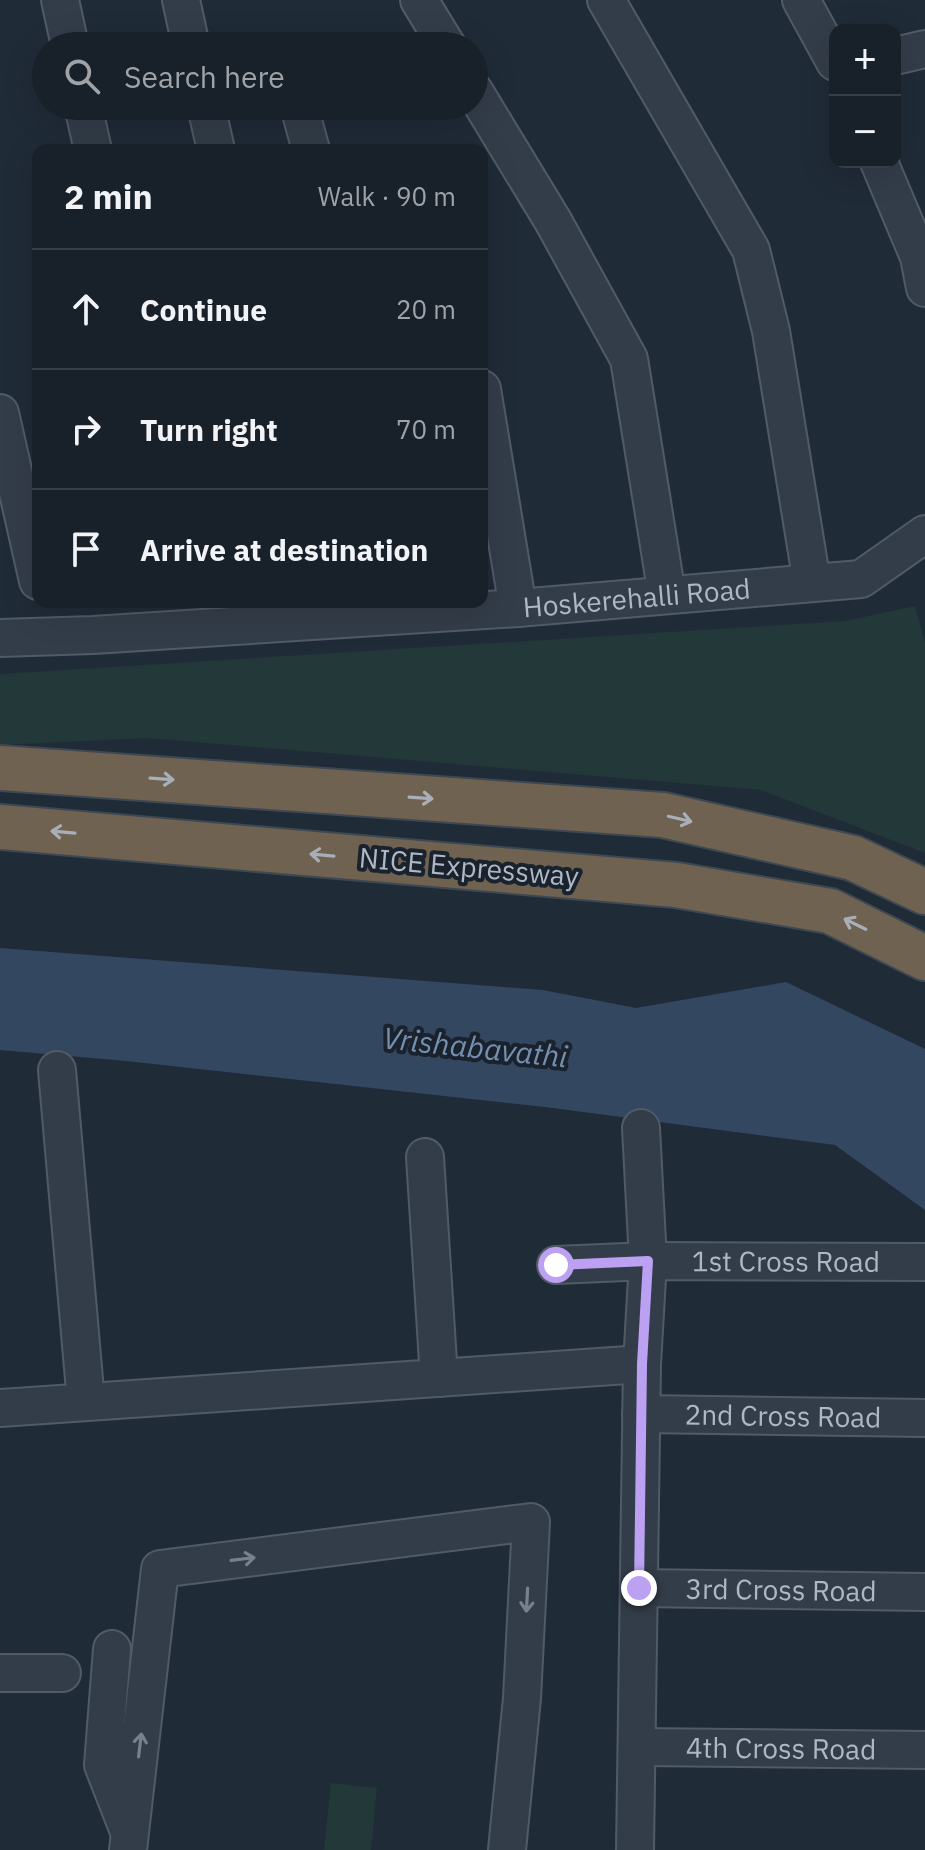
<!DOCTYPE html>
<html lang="en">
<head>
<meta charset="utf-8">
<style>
  :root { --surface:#18202a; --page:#252d36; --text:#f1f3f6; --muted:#9fa3a8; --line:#363e47 }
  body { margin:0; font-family:"IBM Plex Sans",sans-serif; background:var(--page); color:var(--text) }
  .controls { position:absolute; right:24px; top:24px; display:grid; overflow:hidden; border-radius:16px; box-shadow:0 8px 32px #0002 }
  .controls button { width:72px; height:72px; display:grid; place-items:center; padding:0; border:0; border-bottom:2px solid var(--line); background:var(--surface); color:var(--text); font:40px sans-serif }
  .stop { position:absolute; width:24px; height:24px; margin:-18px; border:6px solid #bca0f2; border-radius:50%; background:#fff }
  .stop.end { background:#bca0f2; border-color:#fff; box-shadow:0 2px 8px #0008 }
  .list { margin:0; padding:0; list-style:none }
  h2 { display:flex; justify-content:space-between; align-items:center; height:104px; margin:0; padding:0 32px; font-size:34px }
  h2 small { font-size:26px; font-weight:400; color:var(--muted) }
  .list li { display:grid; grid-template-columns:52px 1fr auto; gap:24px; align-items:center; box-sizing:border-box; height:120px; padding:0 32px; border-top:2px solid var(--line) }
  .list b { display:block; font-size:30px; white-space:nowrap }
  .list em { font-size:26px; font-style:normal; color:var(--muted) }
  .icon { flex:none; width:44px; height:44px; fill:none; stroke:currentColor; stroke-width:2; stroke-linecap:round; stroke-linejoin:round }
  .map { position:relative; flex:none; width:925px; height:1850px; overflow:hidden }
  .search { position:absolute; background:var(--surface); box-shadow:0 8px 32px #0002; left:32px; top:32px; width:456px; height:88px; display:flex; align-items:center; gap:20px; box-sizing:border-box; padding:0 28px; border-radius:44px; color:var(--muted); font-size:30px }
  .panel { position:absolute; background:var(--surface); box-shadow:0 8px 32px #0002; left:32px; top:144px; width:456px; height:464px; border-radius:16px }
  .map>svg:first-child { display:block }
</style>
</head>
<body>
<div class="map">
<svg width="925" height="1850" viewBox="0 0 925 1850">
  <rect width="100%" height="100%" fill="#202b38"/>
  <path fill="#223839" d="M915 606 925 643V853L761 790 148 738 0 745V674L845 621Z
    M331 1783 377 1788 371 1850H324Z"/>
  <path fill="#334761" d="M0 948 543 990 636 1008 786 982 925 1049V1210L835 1145 545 1107 126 1061 0 1050Z"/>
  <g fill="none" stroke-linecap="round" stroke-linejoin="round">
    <defs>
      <g id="minor">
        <path d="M60 0 70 46"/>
        <path d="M181 0 191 46"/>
        <path d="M419 0 447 46"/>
        <path d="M606 0 751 250 771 331 812 583"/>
        <path d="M801 0 835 62"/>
        <path d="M895 56 925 49"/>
        <path d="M474 91 553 221 629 359 667 595"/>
        <path d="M83 106 93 150"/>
        <path d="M206 106 216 150"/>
        <path d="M299 106 311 150"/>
        <path d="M879 162 919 257 925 288"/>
        <path d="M482 389 518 608"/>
        <path d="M0 413 38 581"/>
        <path id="s1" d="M0 638 93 635 518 608 861 579 925 534"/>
        <path d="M57 1070 86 1402"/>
        <path d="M641 1128 648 1261 642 1364"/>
        <path d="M425 1157 439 1378"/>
        <path id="s2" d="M556 1265 648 1261 925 1262"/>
        <path d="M0 1408 642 1364 635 1850"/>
        <path id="s3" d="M641 1414 925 1418"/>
        <path id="s4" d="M639 1588 925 1592"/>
        <path d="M112 1649 103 1765 128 1829"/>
        <path d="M0 1673H62"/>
        <path id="s5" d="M637 1747 925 1750"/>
        <path d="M128 1850 160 1569 531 1522 522 1698 507 1850"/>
      </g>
      <path id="highway" d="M0 768 663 815 853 858 925 892
        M0 827 676 885 830 911 925 958"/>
    </defs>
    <use href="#minor" stroke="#515b66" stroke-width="40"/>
    <use href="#highway" stroke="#3e4853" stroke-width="48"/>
    <use href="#minor" stroke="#333d49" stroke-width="36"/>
    <use href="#highway" stroke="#6f6250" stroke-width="44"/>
  </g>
  <defs><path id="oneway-shaft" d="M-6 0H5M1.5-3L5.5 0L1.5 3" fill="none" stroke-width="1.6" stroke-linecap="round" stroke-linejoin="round" transform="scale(2)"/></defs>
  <g stroke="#a8afb9">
    <use href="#oneway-shaft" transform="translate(162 779) rotate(4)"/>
    <use href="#oneway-shaft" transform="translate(421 798) rotate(4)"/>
    <use href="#oneway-shaft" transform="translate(680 819) rotate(13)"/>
    <use href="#oneway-shaft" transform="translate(63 832) rotate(-175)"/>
    <use href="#oneway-shaft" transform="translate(322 855) rotate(-175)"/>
    <use href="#oneway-shaft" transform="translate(855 924) rotate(-154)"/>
  </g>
  <g stroke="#77818d">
    <use href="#oneway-shaft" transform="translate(243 1559) rotate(-7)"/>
    <use href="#oneway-shaft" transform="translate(527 1600) rotate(93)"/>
    <use href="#oneway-shaft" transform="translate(140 1745) rotate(-83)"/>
  </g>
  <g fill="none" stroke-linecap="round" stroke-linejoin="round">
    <path stroke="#bca0f2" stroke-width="10" d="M556 1265 648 1261 642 1364 639 1588"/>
  </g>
  <g text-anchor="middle" stroke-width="8" stroke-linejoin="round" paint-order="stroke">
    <g font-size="28" fill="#aeb8c5" stroke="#19222d">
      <text dy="10" stroke="none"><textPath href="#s1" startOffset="638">Hoskerehalli Road</textPath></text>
      <text transform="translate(469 867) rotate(5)" y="10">NICE Expressway</text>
      <text dy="10" stroke="none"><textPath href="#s2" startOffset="230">1st Cross Road</textPath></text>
      <text dy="10" stroke="none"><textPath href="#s3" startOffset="142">2nd Cross Road</textPath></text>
      <text dy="10" stroke="none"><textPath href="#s4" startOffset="142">3rd Cross Road</textPath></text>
      <text dy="10" stroke="none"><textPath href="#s5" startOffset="144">4th Cross Road</textPath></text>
    </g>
    <g font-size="30" font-style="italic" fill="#758faf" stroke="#19222d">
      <text transform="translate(475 1048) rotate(6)" y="10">Vrishabavathi</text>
    </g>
  </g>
</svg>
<div class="controls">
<button>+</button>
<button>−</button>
</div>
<div class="stop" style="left:556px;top:1265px"></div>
<div class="stop end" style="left:639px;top:1588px"></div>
<div class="search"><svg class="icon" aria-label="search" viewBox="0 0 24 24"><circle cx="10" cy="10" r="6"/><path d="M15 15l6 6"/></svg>Search here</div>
<section class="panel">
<h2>2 min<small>Walk · 90 m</small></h2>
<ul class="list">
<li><svg class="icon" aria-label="ahead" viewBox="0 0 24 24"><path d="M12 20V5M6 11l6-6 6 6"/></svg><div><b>Continue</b></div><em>20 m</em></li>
<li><svg class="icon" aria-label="right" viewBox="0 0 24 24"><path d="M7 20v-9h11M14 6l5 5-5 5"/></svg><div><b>Turn right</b></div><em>70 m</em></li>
<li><svg class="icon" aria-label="arrive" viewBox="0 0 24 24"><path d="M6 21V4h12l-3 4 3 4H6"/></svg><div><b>Arrive at destination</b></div></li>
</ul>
</section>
</div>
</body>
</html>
